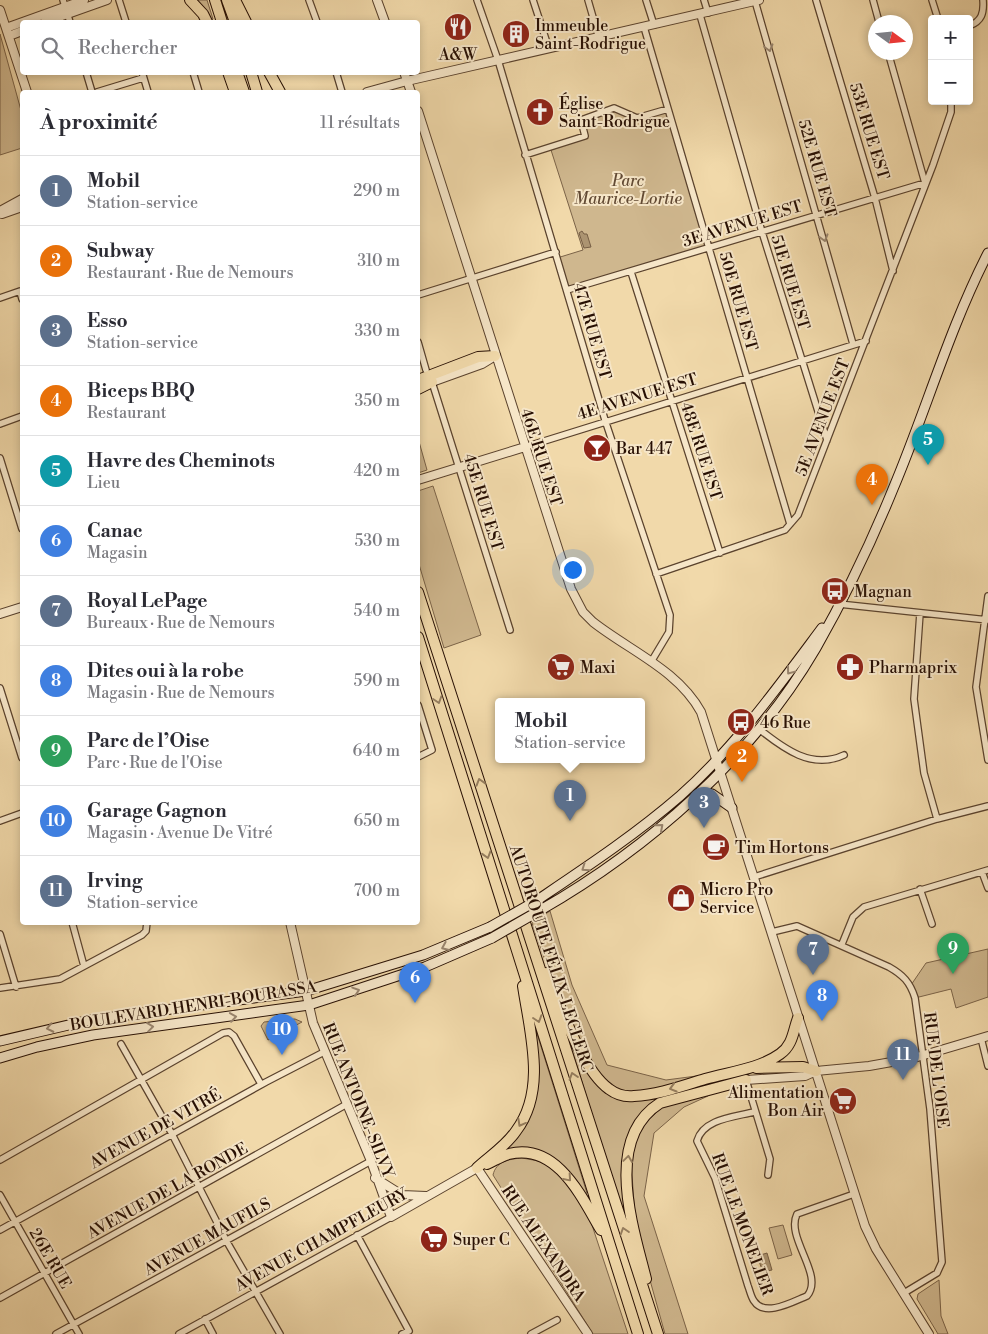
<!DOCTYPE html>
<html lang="fr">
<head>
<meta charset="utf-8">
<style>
  :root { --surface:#fff; --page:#f7f7f7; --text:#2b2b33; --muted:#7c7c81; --line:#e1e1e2; --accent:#2563eb }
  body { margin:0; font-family:"Libre Bodoni",serif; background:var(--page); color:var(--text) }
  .controls { position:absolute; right:15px; top:15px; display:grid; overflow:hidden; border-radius:5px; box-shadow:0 2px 8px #0003 }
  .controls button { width:45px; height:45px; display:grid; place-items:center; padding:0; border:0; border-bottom:1px solid var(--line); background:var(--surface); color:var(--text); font:25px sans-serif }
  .compass { position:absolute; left:868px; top:15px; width:45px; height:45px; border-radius:50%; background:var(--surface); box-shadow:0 2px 8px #0003; rotate:105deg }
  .you { position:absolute; left:572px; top:569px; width:18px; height:18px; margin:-12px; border:4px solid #fff; border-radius:50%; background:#1a73e8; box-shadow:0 0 0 8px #1a73e833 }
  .badge { display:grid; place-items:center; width:32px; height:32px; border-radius:50%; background:var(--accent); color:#fff; font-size:16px; font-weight:700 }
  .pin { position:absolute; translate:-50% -41px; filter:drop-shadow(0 1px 2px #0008) }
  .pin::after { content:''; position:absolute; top:26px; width:18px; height:15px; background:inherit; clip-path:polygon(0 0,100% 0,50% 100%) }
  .popup { position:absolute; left:495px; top:698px; width:150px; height:65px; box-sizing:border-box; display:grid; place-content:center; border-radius:5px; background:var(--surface); filter:drop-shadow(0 1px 4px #0005); font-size:16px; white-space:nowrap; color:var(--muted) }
  .popup b { font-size:19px; color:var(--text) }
  .popup::after { content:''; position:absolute; left:50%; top:100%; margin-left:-10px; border:10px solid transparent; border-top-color:var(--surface) }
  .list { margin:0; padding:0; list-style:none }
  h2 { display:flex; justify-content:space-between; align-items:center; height:65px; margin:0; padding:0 20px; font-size:21px }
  h2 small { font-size:16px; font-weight:400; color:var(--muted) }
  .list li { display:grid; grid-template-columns:32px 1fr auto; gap:15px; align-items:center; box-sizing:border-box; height:70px; padding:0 20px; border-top:1px solid var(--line) }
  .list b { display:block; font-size:19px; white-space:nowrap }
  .list p { margin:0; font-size:16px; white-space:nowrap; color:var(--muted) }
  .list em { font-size:16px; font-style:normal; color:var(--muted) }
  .icon { flex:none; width:28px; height:28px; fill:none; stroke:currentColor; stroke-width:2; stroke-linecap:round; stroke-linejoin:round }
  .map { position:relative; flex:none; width:988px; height:1334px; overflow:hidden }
  .search { position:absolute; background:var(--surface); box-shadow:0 2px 8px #0003; left:20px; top:20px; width:400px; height:55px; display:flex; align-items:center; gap:12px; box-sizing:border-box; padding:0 18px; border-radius:5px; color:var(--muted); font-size:19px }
  .panel { position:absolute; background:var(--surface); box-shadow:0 2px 8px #0003; left:20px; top:90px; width:400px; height:835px; border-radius:5px }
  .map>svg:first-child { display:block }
</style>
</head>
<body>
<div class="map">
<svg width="988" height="1334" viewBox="0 0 988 1334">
  <rect width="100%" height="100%" fill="#f1d9aa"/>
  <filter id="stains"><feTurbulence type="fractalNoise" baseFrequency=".004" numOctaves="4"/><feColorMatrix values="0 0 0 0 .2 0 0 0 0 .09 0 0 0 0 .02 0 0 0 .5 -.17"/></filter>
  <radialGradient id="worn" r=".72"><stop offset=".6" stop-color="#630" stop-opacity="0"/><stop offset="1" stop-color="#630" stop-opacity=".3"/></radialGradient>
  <path fill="#cfb78e" stroke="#7b6348" d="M195 0H207L213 19 210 21Z
    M0 34 22 114V148L0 155Z
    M614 108 637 118 668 109 709 247 567 290 557 258 583 250 551 150 585 136 581 120Z
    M418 438 427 470 418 473Z
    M433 486 481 635 444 648 418 561V491Z
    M550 911 572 985 607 1065 666 1080 704 1075C676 1083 643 1100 614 1090 584 1078 543 955 532 923Z
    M988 949V997L956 1008 951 989 915 998 911 985 926 963Z
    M295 1019 302 1022 268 1040 261 1026 264 1022Z
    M533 1021 587 1193 584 1194 537 1154 494 1159 529 1116Z
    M566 1031 602 1088 656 1096 658 1100 645 1109 632 1129 627 1213H623Z
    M706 1092 708 1096 684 1107 654 1133 644 1196 688 1334H665L636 1230 631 1161 640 1127 665 1105Z
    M522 1158 544 1162 555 1168 586 1207 628 1334H593L493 1175C496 1161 510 1159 522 1158Z
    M783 1225 792 1255 778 1259 769 1228Z
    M939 1280 941 1316 948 1334H938L917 1299 918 1294Z"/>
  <path fill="#ac9471" stroke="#775f45" d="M582 231 584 234H587L591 247 584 248 579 233Z
    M767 1253 772 1270 763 1272 757 1256Z"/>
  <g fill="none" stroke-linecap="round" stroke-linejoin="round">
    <defs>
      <path id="minor" d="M63 0 70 22
        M119 0 126 22
        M309 0 317 22
        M477 0 498 60 605 420 670 615 669 632 651 662
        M533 0 549 49
        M588 0 599 38
        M646 0 654 25
        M704 0 708 13
        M816 0 875 198 893 271
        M873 0 879 22
        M932 0 938 19
        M755 1 853 344
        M700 15 762 232 827 440
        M969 26C982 21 984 13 983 0
        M644 27 790 524
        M888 52 925 183
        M86 72 92 92
        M142 72 148 92
        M193 72 199 92
        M336 72 342 92
        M97 92 143 78
        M525 155 585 136 581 120 614 108 637 118 668 109
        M631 272 720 553
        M567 290 925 183
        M418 295 556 252
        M0 298 20 291 22 299
        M418 342 426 370
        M432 382 510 630
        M0 424 22 416
        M525 447 866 341
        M0 458 22 529
        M656 574 785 530 798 515 933 165 951 112V101
        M988 596 976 687 988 760
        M839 604 988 620
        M920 613 914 699 924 773 937 819
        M0 688 22 758
        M418 705 432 750 418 757
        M759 729C784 749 812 770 844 755
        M0 821 22 813
        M982 872 988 888
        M754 877 937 819 988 806
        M920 889 932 924
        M72 922 84 966
        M772 932 797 926 889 967C903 975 910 982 915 998L930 1109 942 1262 937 1273 904 1293
        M0 934 16 987
        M842 944 853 917 864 907 988 870
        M0 988 60 979 142 935 146 931 147 922
        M981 1038 988 1066
        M121 1044 172 1134 227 1242 280 1334
        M746 1080 770 1159 768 1175
        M754 1112C734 1117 703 1119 697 1141L715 1178 748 1286C750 1291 751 1297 754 1301 765 1318 794 1301 807 1296 825 1275 785 1238 797 1214L854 1194
        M0 1160 223 1033 229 1032 234 1036 261 1084
        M0 1195 79 1334
        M0 1230 266 1082 324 1052
        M357 1235 409 1331 402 1334
        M0 1298 347 1104
        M205 1319 213 1334
        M56 1334 371 1161
        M179 1334 391 1217
        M531 1334 557 1320"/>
      <path id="tertiary" d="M377 0 385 22
        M0 10 27 92
        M45 22 107 0
        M6 28 84 0
        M9 36 22 31
        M404 72 411 92
        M367 92 407 81 759 0
        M418 111 571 589 583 612 593 622C630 651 678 670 701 712L865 1226 876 1249 929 1334
        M0 211 22 199
        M2 214 22 207
        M432 382 482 364 495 356
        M418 480 525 447
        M0 614 22 607
        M290 922 313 1023 371 1161 391 1217 477 1168 588 1334
        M746 1080 805 1076 816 1071 869 1066 914 1058 988 1036
        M375 1178 402 1195 426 1196"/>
      <path id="secondary" d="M695 799 712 794 732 808
        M536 901C585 868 635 835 680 796 735 747 778 687 822 628
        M539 911C649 848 752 758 816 648 845 597 871 543 893 489 926 411 949 329 988 253
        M0 1041 90 1020 306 991 423 955 490 927
        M0 1058 37 1047 93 1035 309 1005 425 967 492 938"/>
      <path id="motorway" d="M190 0 203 14 207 22
        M215 0 222 22
        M227 0 235 22
        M235 0 246 22
        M228 72 235 92
        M237 72 244 92
        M251 72 257 92
        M269 72 280 92
        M418 380 478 357 495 356
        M418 389 432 382
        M418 592 658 1334
        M418 637 638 1334
        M546 973C560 1005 582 1070 609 1089 617 1095 625 1097 634 1096 658 1095 682 1086 705 1079 729 1072 759 1069 780 1054 793 1045 793 1031 798 1018
        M756 1068 803 1067 816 1071
        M487 1164C494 1161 501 1156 509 1154 557 1142 582 1198 601 1230
        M477 1168C490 1156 506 1146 516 1131 547 1090 530 1033 523 986
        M646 1279C633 1227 603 1139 660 1103L746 1080"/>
    </defs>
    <use href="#minor" stroke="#5a422d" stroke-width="8"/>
    <use href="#tertiary" stroke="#5a422d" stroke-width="10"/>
    <use href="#secondary" stroke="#270f03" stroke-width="11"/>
    <use href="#motorway" stroke="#270f03" stroke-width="12"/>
    <use href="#minor" stroke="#f6e6c8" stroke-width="5.5"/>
    <use href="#tertiary" stroke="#f6e6c8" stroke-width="8"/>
    <use href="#secondary" stroke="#f6e6c8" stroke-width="9"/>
    <use href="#motorway" stroke="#f1d9aa" stroke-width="10"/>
    <defs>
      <path id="secondary-bridge" d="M490 927 536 901
        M492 938 539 911"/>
    </defs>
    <use href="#secondary-bridge" stroke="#270f03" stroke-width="11" stroke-linecap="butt"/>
    <use href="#secondary-bridge" stroke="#f6e6c8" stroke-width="9"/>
  </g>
  <defs><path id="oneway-chevron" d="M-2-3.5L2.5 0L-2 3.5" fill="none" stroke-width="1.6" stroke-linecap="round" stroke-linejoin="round" transform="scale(1.25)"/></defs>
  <g stroke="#99856f">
    <use href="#oneway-chevron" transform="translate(769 48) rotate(74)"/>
    <use href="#oneway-chevron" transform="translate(824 238) rotate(74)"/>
    <use href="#oneway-chevron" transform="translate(790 671) rotate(127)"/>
    <use href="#oneway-chevron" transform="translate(660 827) rotate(-41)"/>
    <use href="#oneway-chevron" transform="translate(585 868) rotate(145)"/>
    <use href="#oneway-chevron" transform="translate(445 947) rotate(157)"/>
    <use href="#oneway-chevron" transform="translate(356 991) rotate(-18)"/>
    <use href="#oneway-chevron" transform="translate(233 1017) rotate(-8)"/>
    <use href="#oneway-chevron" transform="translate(150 1027) rotate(-7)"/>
    <use href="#oneway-chevron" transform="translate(50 1028) rotate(168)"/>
  </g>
  <g stroke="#967e5f">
    <use href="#oneway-chevron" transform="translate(438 700) rotate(72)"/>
    <use href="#oneway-chevron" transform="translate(480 782) rotate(-107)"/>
    <use href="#oneway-chevron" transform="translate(487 855) rotate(73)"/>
    <use href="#oneway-chevron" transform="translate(538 1019) rotate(72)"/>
    <use href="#oneway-chevron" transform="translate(573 1076) rotate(-108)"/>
    <use href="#oneway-chevron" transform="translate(673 1088) rotate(164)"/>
    <use href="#oneway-chevron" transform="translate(521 1123) rotate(119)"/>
    <use href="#oneway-chevron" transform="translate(628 1159) rotate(-82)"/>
    <use href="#oneway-chevron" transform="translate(568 1178) rotate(49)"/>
    <use href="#oneway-chevron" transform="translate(624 1231) rotate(-108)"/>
  </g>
  <defs>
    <symbol id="restaurant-disc" viewBox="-11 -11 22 22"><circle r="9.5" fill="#8f2418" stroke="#f6e6c8"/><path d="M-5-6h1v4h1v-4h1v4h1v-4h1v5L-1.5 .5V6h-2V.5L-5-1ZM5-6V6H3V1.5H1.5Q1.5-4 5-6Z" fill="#fff"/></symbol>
    <symbol id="building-disc" viewBox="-11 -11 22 22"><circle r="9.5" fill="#8f2418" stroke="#f6e6c8"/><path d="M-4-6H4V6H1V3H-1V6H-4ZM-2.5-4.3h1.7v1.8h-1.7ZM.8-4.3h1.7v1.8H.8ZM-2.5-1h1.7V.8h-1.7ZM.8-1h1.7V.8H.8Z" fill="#fff"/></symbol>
    <symbol id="church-disc" viewBox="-11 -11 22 22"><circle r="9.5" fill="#8f2418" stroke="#f6e6c8"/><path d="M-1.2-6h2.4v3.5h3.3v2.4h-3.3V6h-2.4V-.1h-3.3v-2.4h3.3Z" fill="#fff"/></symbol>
    <symbol id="bar-disc" viewBox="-11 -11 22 22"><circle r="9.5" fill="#8f2418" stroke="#f6e6c8"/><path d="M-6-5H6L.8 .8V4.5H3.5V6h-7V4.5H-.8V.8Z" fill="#fff"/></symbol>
    <symbol id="bus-disc" viewBox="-11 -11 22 22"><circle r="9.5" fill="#8f2418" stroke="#f6e6c8"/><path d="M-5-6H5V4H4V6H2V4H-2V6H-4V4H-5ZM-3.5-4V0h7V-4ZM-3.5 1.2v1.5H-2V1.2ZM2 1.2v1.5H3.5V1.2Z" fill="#fff"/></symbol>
    <symbol id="supermarket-disc" viewBox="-11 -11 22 22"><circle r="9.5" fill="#8f2418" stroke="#f6e6c8"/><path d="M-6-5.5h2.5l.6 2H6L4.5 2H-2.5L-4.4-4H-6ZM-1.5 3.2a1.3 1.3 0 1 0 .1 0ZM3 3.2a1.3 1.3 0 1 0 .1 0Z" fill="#fff"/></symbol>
    <symbol id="pharmacy-disc" viewBox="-11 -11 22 22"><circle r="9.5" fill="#8f2418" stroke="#f6e6c8"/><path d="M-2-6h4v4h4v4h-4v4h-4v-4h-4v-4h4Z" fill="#fff"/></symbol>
    <symbol id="cafe-disc" viewBox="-11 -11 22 22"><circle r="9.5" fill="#8f2418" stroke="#f6e6c8"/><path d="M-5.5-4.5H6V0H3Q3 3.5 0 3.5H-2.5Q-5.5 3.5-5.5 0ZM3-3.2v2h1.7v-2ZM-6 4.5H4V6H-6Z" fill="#fff"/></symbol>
    <symbol id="shop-disc" viewBox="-11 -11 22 22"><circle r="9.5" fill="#8f2418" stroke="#f6e6c8"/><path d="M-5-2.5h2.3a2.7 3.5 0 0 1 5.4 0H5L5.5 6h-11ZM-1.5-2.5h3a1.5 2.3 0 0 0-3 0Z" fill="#fff"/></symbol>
  </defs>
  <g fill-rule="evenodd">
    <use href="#restaurant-disc" x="442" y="11" width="32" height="32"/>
    <use href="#building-disc" x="500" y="18" width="32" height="32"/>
    <use href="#church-disc" x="524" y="96" width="32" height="32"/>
    <use href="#bar-disc" x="581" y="432" width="32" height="32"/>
    <use href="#bus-disc" x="819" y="575" width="32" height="32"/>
    <use href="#supermarket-disc" x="545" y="651" width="32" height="32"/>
    <use href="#pharmacy-disc" x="834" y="651" width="32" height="32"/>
    <use href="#bus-disc" x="725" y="706" width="32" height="32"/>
    <use href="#cafe-disc" x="700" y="831" width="32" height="32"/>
    <use href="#shop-disc" x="665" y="882" width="32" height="32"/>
    <use href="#supermarket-disc" x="827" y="1085" width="32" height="32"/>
    <use href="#supermarket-disc" x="418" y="1223" width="32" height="32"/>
  </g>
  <g text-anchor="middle" stroke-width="4" stroke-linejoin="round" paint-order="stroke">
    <g font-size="16" fill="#270f03" stroke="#f6e6c8" text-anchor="start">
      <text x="535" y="31">Immeuble<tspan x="535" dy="18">Saint-Rodrigue</tspan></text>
      <text x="458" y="60" text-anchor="middle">A&amp;W</text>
      <text x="559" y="109">Église<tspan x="559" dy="18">Saint-Rodrigue</tspan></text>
      <text x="616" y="454">Bar 447</text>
      <text x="854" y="597">Magnan</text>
      <text x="580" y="673">Maxi</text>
      <text x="869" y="673">Pharmaprix</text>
      <text x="760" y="728">46 Rue</text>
      <text x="735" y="853">Tim Hortons</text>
      <text x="700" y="895">Micro Pro<tspan x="700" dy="18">Service</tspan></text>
      <text x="824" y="1098" text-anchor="end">Alimentation<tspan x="824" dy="18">Bon Air</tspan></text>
      <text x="453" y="1245">Super C</text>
    </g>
    <g font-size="16" fill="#270f03" stroke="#f6e6c8">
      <text transform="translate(870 131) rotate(73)" y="6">53E RUE EST</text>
      <text transform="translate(818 168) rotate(74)" y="6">52E RUE EST</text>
      <text transform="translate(742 223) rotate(-17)" y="6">3E AVENUE EST</text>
      <text transform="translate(791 282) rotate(73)" y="6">51E RUE EST</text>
      <text transform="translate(739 301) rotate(74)" y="6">50E RUE EST</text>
      <text transform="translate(593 331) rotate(74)" y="6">47E RUE EST</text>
      <text transform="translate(637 396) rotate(-17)" y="6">4E AVENUE EST</text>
      <text transform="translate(822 417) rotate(-69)" y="6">5E AVENUE EST</text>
      <text transform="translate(702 451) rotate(72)" y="6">48E RUE EST</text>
      <text transform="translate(542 457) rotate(72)" y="6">46E RUE EST</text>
      <text transform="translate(484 502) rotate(73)" y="6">45E RUE EST</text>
      <text transform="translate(552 958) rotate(72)" y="6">AUTOROUTE FÉLIX-LECLERC</text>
      <text transform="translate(193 1005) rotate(-9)" y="6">BOULEVARD HENRI-BOURASSA</text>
      <text transform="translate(937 1070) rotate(83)" y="6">RUE DE L'OISE</text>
      <text transform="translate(359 1100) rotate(68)" y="6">RUE ANTOINE-SILVY</text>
      <text transform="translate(155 1128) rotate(-29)" y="6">AVENUE DE VITRÉ</text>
      <text transform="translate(167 1190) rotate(-29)" y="6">AVENUE DE LA RONDE</text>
      <text transform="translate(743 1224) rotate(70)" y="6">RUE LE MONELIER</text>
      <text transform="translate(207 1236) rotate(-29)" y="6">AVENUE MAUFILS</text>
      <text transform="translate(321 1239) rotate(-29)" y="6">AVENUE CHAMPFLEURY</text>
      <text transform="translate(544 1243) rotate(56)" y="6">RUE ALEXANDRA</text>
      <text transform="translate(51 1258) rotate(60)" y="6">26E RUE</text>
    </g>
    <g font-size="16" font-style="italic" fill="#624a34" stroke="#f6e6c8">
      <text x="628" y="186">Parc<tspan x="628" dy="18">Maurice-Lortie</tspan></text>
    </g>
  </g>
  <rect width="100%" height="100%" filter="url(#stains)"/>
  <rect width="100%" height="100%" fill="url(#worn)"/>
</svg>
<div class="controls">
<button>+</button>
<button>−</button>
</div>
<svg class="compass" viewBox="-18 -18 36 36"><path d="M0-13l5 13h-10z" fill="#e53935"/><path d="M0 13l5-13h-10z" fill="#7c7c81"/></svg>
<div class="you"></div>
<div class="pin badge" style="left:570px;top:821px;background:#5c6f8a">1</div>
<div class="popup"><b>Mobil</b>Station-service</div>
<div class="pin badge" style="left:742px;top:782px;background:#e8710a">2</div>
<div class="pin badge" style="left:704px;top:828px;background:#5c6f8a">3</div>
<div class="pin badge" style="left:872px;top:505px;background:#e8710a">4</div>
<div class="pin badge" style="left:928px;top:465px;background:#0f9aa8">5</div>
<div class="pin badge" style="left:415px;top:1003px;background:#3f7fe0">6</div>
<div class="pin badge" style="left:813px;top:975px;background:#5c6f8a">7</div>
<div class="pin badge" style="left:822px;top:1021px;background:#3f7fe0">8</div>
<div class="pin badge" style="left:953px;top:974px;background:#2e9e5b">9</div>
<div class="pin badge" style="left:282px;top:1055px;background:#3f7fe0">10</div>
<div class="pin badge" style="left:903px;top:1080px;background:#5c6f8a">11</div>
<div class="search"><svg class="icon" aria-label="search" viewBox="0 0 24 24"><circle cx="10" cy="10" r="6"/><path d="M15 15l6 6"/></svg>Rechercher</div>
<section class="panel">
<h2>À proximité<small>11 résultats</small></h2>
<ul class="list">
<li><span class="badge" style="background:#5c6f8a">1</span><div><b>Mobil</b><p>Station-service</p></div><em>290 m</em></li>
<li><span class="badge" style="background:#e8710a">2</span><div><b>Subway</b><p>Restaurant · Rue de Nemours</p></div><em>310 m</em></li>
<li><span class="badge" style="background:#5c6f8a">3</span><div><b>Esso</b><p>Station-service</p></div><em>330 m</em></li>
<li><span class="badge" style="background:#e8710a">4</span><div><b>Biceps BBQ</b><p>Restaurant</p></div><em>350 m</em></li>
<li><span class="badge" style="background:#0f9aa8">5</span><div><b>Havre des Cheminots</b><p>Lieu</p></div><em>420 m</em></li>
<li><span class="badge" style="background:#3f7fe0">6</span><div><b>Canac</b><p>Magasin</p></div><em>530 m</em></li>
<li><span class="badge" style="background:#5c6f8a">7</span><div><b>Royal LePage</b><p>Bureaux · Rue de Nemours</p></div><em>540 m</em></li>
<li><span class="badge" style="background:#3f7fe0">8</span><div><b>Dites oui à la robe</b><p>Magasin · Rue de Nemours</p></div><em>590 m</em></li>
<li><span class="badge" style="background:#2e9e5b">9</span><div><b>Parc de l’Oise</b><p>Parc · Rue de l'Oise</p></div><em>640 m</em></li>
<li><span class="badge" style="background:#3f7fe0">10</span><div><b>Garage Gagnon</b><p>Magasin · Avenue De Vitré</p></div><em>650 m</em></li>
<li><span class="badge" style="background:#5c6f8a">11</span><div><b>Irving</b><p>Station-service</p></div><em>700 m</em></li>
</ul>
</section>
</div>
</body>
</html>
